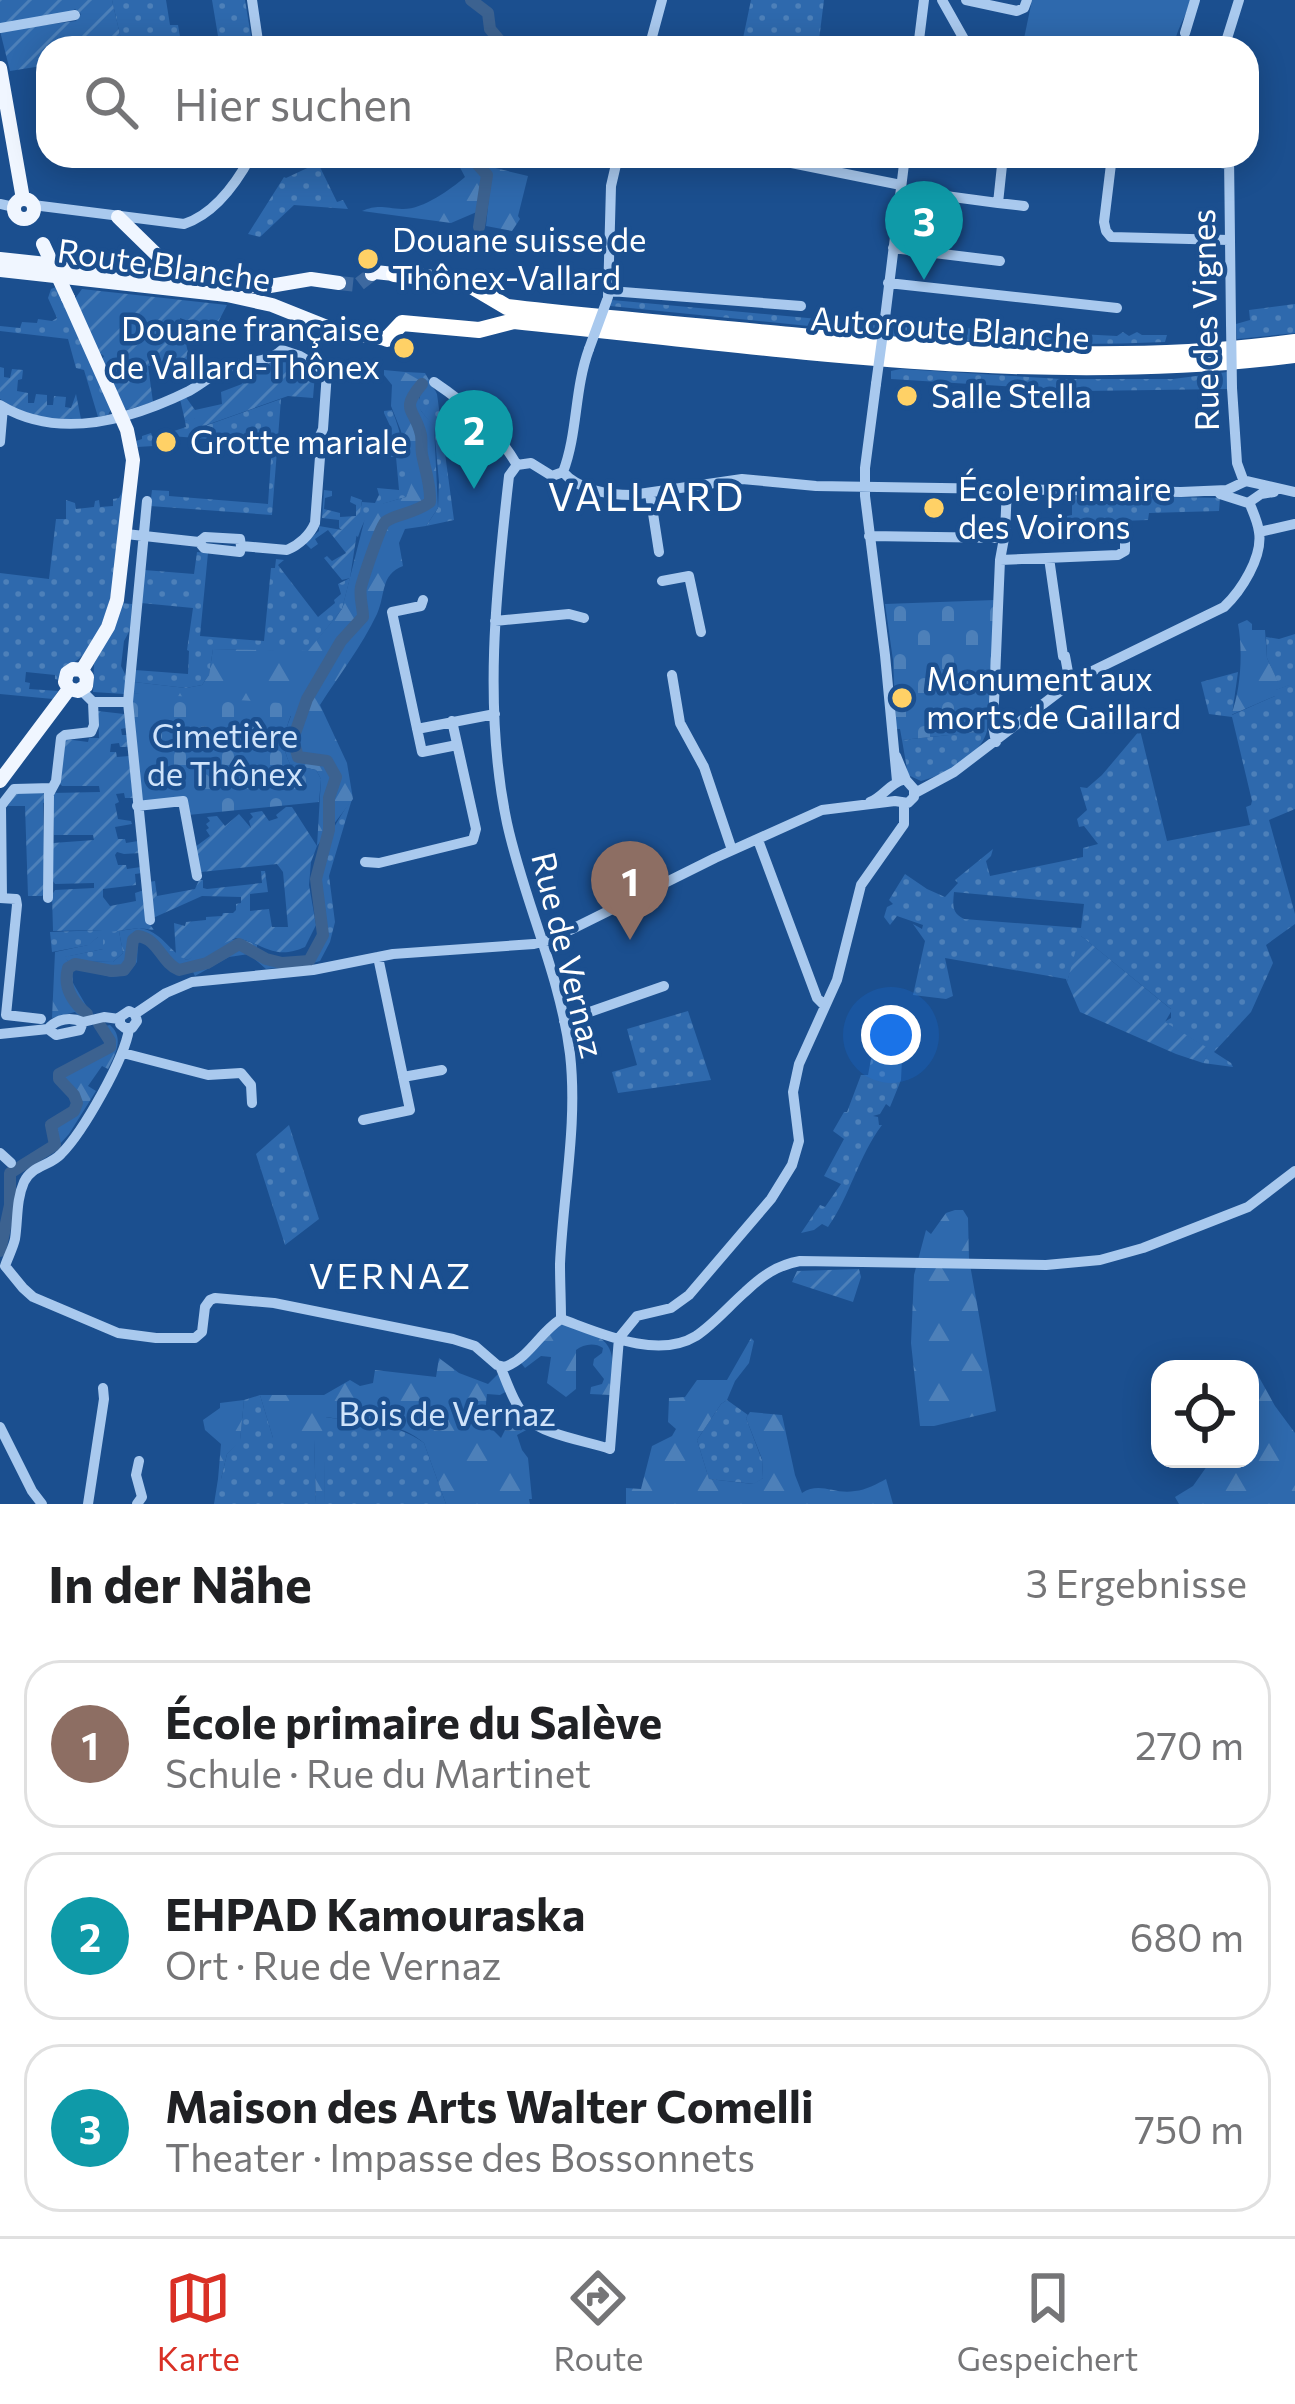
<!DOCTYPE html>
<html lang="de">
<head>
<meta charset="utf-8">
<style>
  :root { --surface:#fff; --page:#f6f6f6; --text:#202124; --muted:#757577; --line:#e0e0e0; --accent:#d93025 }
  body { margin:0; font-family:Commissioner,sans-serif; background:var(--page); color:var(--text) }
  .controls { position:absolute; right:36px; bottom:36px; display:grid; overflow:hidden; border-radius:24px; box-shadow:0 6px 30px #0003 }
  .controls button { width:108px; height:108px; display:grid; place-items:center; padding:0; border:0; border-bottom:3px solid var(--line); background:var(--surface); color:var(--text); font:60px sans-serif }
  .you { position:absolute; left:891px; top:1035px; width:42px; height:42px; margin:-30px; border:9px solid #fff; border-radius:50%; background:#1a73e8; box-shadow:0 0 0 18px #1a73e833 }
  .badge { display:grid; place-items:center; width:78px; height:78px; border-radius:50%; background:var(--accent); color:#fff; font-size:39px; font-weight:700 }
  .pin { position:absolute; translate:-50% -99px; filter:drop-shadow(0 3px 6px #0008) }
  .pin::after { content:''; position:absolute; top:63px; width:42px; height:36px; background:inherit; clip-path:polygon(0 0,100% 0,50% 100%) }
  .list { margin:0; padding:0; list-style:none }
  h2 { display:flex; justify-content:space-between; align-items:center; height:156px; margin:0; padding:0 48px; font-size:51px }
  h2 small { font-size:39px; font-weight:400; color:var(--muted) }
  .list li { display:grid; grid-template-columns:78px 1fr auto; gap:36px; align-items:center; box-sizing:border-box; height:168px; margin:0 24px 24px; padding:0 24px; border:3px solid var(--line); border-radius:36px }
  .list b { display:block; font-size:45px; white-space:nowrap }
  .list p { margin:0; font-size:39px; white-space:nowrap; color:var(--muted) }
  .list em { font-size:39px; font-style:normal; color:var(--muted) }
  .icon { flex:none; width:66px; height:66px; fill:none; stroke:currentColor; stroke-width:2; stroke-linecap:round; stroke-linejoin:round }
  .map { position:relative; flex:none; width:1295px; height:1504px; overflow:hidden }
  .search { position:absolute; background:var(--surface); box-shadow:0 6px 30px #0003; left:36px; right:36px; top:36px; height:132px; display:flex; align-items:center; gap:30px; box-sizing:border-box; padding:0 42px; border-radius:36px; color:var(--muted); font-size:45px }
  .sheet { height:732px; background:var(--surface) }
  nav { display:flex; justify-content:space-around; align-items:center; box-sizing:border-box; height:168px; border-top:3px solid var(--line); background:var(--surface); font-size:33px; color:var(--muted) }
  nav a { display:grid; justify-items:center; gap:6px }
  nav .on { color:var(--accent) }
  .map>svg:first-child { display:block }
</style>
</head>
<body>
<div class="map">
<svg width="1295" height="1504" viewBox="0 0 1295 1504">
  <defs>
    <pattern id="grass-dots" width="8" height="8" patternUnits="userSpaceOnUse" patternTransform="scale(3)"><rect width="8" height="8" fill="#2e69ad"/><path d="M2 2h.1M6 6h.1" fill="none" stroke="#4d80b9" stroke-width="1.8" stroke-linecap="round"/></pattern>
    <pattern id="forest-firs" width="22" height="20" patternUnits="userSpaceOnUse" patternTransform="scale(3)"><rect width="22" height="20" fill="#2e69ad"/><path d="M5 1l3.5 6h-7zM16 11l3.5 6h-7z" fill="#4d80b9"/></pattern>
    <pattern id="cemetery-stones" width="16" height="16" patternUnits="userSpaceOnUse" patternTransform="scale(3)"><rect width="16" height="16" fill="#2e69ad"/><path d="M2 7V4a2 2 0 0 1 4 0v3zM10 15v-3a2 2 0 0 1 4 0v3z" fill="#4d80b9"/></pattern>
    <pattern id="garden-furrows" width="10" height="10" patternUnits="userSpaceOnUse" patternTransform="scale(3)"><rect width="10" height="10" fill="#2e69ad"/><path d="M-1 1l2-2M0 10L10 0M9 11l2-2" fill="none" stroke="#4d80b9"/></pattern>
  </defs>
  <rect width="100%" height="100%" fill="#1b4f8f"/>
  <path fill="url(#grass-dots)" fill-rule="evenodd" d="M112 0H166L170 25H178L182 48H123Z
    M212 0H245L253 48H220Z
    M751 0H824L818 48H741Z
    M318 163 337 202 343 200 348 209 294 205 260 237 248 234 284 177 286 178Z
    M56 287 111 409 108 415 98 417 84 370 76 368 68 339 0 331V326L20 328 22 322 37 323 38 319 52 321 57 318 48 298 51 289Z
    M612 300 872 324 874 318H880L878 333 610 306Z
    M1295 304V333L1237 339 1236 324 1250 320 1249 310Z
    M889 324 1117 336 1123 332 1129 336 1137 332 1142 335H1167L1165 342C1075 346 988 344 898 335L896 338 888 336Z
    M900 369 1061 379H1173L1227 372V389L1082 391 891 379V371Z
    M405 372 425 373 437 394 454 520 426 526 438 508 439 482 434 427 421 411 418 404 423 384Z
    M281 399 272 515 150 506 152 490 169 491V496L268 504 272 444 171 436 170 445 137 447 136 441 142 439V436L151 433 153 438 186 427 185 421 194 417 199 428Z
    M392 410C402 433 404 458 413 482L406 497C375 506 369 505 358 537L355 535 362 502 375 503 379 495 377 488 399 490 396 457H389V454L365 452V446L389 448 391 428 384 413V411Z
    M123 490C118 542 119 601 90 647 81 661 66 664 59 680L55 679V675L26 672 25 682 30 683 29 689 58 691 53 699 0 694V573L49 579 56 519H66V500L75 503 76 509 94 507 95 501 99 500 100 507 113 506V499L119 498Z
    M1068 495 1220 498 1219 511 1149 513 1148 520 1067 523V516L1072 515V500L1068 499Z
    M197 552 208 553 200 636 264 641 271 568H275L276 559 284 560 278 565 318 617 335 603 334 600 341 594 338 584 350 578 342 609 308 652 213 649 209 675 202 685 186 688 134 682 135 670 188 674 189 651 187 650 193 608 141 603 144 570 194 574Z
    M122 603 132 604 130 630 124 641 121 666 126 676 124 694 93 692 94 664 113 629Z
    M1295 634V809L1269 820 1295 914V924L1266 945 1273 963 1251 1012 1214 1052 1231 1063 1233 1067 1203 1063 1210 1050 1164 1022 1171 1018V1009L1081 936 1067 982 1066 979 945 958 953 996 946 999 913 995 925 941 913 924 922 929 923 925 897 916 890 925 884 917 887 907 893 904 889 900 905 874 927 889 945 897 958 883 955 880 993 849 991 856 986 861 990 876 1083 857V848L1098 844 1084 826 1079 827 1077 819 1087 810 1080 787 1087 788 1102 775 1140 730 1167 841 1250 825 1246 807 1251 805 1252 801 1232 717 1209 714 1201 682 1238 672 1232 715 1275 696V690L1289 685 1278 683 1267 658 1266 637 1279 639ZM954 892 1084 904 1081 928 964 919C951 913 953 904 954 892Z
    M987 731C980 757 946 774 921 781L908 775 902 740Z
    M352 799 329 876 335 922 330 942 320 961 310 964C340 923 316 919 318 880 320 849 335 823 352 799Z
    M103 930 119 931 123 953 113 962 68 961 64 957 103 949 98 937 89 945 52 952 50 932Z
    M688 1011 711 1080 618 1093 612 1072 637 1065 627 1029Z
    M872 1054 902 1058 901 1080 890 1107 886 1104 880 1114 873 1116 878 1117 879 1125H882C859 1155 850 1196 828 1227L822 1224 814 1230 801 1233 820 1205 825 1207 841 1184 824 1176 844 1139 833 1131 844 1112H847L861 1075H868Z
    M289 1125 319 1219 285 1245 256 1154Z
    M260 1395 273 1438H314L316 1504H214L218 1479H221L227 1454 240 1440 244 1400Z
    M727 1400 748 1415 746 1418 762 1460 763 1478 754 1484 709 1479 697 1440 721 1404Z
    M325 1417C358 1422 396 1422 424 1443L446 1504H324Z"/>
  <path fill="url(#forest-firs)" d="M454 156H467L485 176 479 211 451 223 362 211C378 204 385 208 402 209 422 210 450 190 465 177Z
    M473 156H480L491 167 528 176 518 216 520 219 512 231 486 226 491 176Z
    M384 370 405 372 419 380 413 389 419 398 421 411 434 426 438 508 426 526 405 529 399 543 403 566C380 575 386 594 377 614 362 646 339 675 320 705L347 763 353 799 317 846 321 779 316 770 290 764C281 747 284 733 291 716L133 693 134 682 186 688 202 685 209 675 213 649 308 651 342 609 366 514 374 506 406 497 412 482 406 462 401 431 391 406 392 385 384 375Z
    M1247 620 1252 624V630H1265L1267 658 1278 682 1289 680 1290 685 1276 690 1275 696 1231 715C1241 690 1243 651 1238 624Z
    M139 928C162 931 168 951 187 960 213 947 229 931 257 945V949L266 960 282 967 266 969 249 954 229 957 195 976 193 972C170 978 159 960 147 942L138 941 137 962 127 975 111 977 76 968 72 972 73 983 91 1014 79 1016 75 1012 52 1018 55 952 88 945 98 937H103V949L65 957 68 961 113 962 123 953 119 931Z
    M110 1025C125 1038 115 1055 108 1069L102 1066 88 1086 96 1091 69 1134 59 1145 54 1127 73 1116 81 1103C78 1091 63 1086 62 1074L112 1049 114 1041 105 1026Z
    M955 1210H963L968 1218 969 1259 996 1411 934 1426H920L911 1343 914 1275 926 1230 931 1234 946 1213Z
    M561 1325C573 1325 580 1329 591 1333 620 1345 612 1368 610 1395L590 1394 591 1387 602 1384 604 1379 593 1365 594 1359 602 1353 603 1348C595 1342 583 1344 576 1350V1389L566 1397 547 1383 551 1357 541 1356 525 1368 521 1363C536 1351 545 1334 561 1325Z
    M751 1338 754 1341 749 1363 735 1381 727 1400 721 1404 697 1440 709 1479 753 1484 763 1478 762 1459 746 1418 750 1412 782 1415 795 1475 802 1493C820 1481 834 1495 855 1491 866 1490 877 1484 886 1479L893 1504H626V1488L641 1489 652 1446 672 1436 676 1429 668 1422 669 1398 685 1397 697 1380H727Z
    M439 1358 459 1373 488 1384 498 1374 507 1391 500 1395 487 1394 484 1421 501 1438 506 1428 515 1426 520 1415 530 1428 517 1435 522 1450 528 1458 532 1499H529L530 1504H446L424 1443C408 1430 387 1421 368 1430L357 1427 353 1421 326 1417 324 1504H316L314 1439 273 1438 260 1395H324L350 1380 360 1386 373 1383 375 1370 436 1377Z
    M1255 1370 1275 1406 1295 1433V1504H1179L1175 1497 1193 1486 1212 1459H1250V1371Z
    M244 1400 240 1441 227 1454 221 1479H218L221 1444 205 1430 203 1420 220 1408V1403Z"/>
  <path fill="url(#cemetery-stones)" d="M995 600 987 731 902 740 900 729H896L893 660 885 604Z
    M133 693 281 703 291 715C284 733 281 747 290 764L316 770 321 779 319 802 188 815 187 798 141 803 131 718Z"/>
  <path fill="url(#garden-furrows)" d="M0 0H112L123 48H48V65L10 71 0 31 76 21 81 14 75 9 69 13 0 25Z
    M82 289 227 305 214 330 180 318 190 361 165 367 164 363 148 366 153 402 127 410 124 409 101 361 104 356 96 351 74 300Z
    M281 356 298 361 315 374 313 398 288 396 198 428 194 418 185 421 180 399 185 396 195 410 222 404 221 392 242 384 237 368Z
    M0 367 4 368V377L10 378 12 369 23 370 22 379 18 380 17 391 28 393V403H34L36 394 47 395V405H53L54 396 66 397 65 407 71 408 76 394 81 419C48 420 28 417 0 399Z
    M324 490 332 491V496L325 498 324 509 340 513V517L356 516V505L350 502 351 496 362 500 350 578 342 580 324 558 327 556 332 561 346 553 328 530 315 539 318 544 311 549 305 543 319 531V526L342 530 339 528V520L322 518Z
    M98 711 124 714 126 728 121 729 122 735H127L128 747H120L119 743 111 744 110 752H116L117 757 129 756 133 798H125L124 793 116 794 119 802 115 804 118 819 131 821 132 824 115 827 118 839H125L126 843 138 841 140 853 124 854 117 852 115 855 118 865H126L127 869 141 867 142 873 135 874 136 885 103 889V897L110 906 136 901 135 893 144 890 148 922 154 930 139 928 103 933 102 930 53 931 52 895 55 890 94 888V883L55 884 53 881V843L94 840 93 835H54L52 793 100 792 99 786H62L60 784 65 739 88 742 89 738H99Z
    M41 792 45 795 46 802 43 803V813L45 893 42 896H28L25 806H8L14 793Z
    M286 807H292L317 846 311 862 309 885 316 925 305 947C274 961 264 943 236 938L187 960 176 955 174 923 185 926 186 922 206 920V917L222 916 223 913H233L236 910V904L241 903V897L202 896 153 918 149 882 155 881 157 896 195 889 199 880H203V888L207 889 262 883 261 871H265L268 892 250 894V911L269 909 272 927H288L283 872 277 864 201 872 195 847 210 836 206 830 209 828 206 824 210 821 207 817 217 816 225 826 239 814 251 828 249 821 253 817 250 813 262 811 269 821 278 818 276 815Z
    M1080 935 1172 1010 1165 1022 1211 1050 1203 1063 1176 1054 1080 1012 1067 982Z
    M859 1269 861 1277 853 1302 792 1282 797 1271Z"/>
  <path fill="#2e69ad" d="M1032 0H1191C1186 17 1175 31 1174 48H1022Z"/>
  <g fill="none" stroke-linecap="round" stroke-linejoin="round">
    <path stroke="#3c6290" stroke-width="12" d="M471 0 488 13 490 29 506 48
      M470 156 487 175 479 227
      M87 1014C72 1002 63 987 68 968L75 964 112 971 124 970 130 962 133 940 138 936C159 939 161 963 179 970L207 963 239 944 266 959 282 963 309 961 323 935 316 879 329 830V798L336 777 327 761 298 757 293 739 307 699 341 641 363 617C363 607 359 597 361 587 363 579 381 524 385 522 395 514 414 514 430 502 431 485 425 470 422 454 421 448 422 441 421 435 415 408 399 411 422 384
      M0 1251 10 1205V1173L55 1145 51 1125 74 1111 77 1103 74 1095 59 1079V1074L110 1047V1041L99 1024"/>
    <path stroke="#3d69a0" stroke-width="14" stroke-dasharray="14 7" stroke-linecap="butt" d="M339 283 358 285 372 274"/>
    <path stroke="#a9c9ee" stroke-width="10" d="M252 0 259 48
      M942 0 969 48
      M966 0 1017 11 1024 8 1027 0
      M0 28 75 15
      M1185 33 1195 0
      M649 48 662 0
      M918 48 924 0
      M1224 48 1239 0
      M756 156 901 185
      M1112 156 1104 222 1106 231 1111 237 1229 240
      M1166 156 1229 164
      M1229 156 1231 324
      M901 190 998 203 1003 156
      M998 203 1024 206
      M0 204 14 207
      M33 205 184 224C214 214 236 184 251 156
      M893 248 1000 261
      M888 283 1117 308
      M610 291 801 306
      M608 297 611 186 618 156
      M885 318 905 156
      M434 382C468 405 496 429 517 465
      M876 384 865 468V496L885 655 897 781
      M1232 388 1237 463 1244 482
      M0 405C59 441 130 420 189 391 202 384 215 372 229 367 247 360 267 364 282 350L300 356 327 372 323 429 318 440 320 457 315 523C310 535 299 545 287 550L241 546 240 552 204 548 199 542 126 534
      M0 442 3 407
      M517 465 509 476C496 590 483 710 507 823 524 901 560 974 570 1054 578 1124 563 1194 560 1264 560 1283 561 1301 561 1319
      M517 465 531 463 552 476 563 472C578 490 609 495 632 495L742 479 816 486 1181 492 1227 490 1246 481 1295 492
      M563 472C578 433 574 390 589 349
      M650 494 659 552
      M1220 494 1248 503 1261 494 1274 492
      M1259 532 1295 524
      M869 536 1003 538
      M199 542 205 537 240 539 241 546
      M1049 558 1063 656H1065L1070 683
      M1000 560 1118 555 1125 551V539
      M662 581 689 576 701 632
      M423 600 421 606 392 612 422 752 457 745
      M495 621 569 614 584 618
      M672 675 680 723 704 767 732 850
      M81 690 93 702H128L150 920
      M128 702 147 501
      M417 729 495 714
      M996 742 993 726 1000 560 1005 533 1007 487
      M915 793 954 772 1076 679 1224 607C1241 591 1263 557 1259 532 1258 522 1253 512 1249 502
      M870 802C883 797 890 783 903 780
      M137 806 183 801 197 876
      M758 840 817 998 825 1006
      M365 862 379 863 473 840 476 829 452 721
      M0 898 16 899 17 905 6 1015 41 1019
      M2 898 1 806 14 789 52 788
      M48 898 49 794 56 781 61 738 65 735 91 732 94 725 93 702
      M135 1014 137 1021 132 1028H125L120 1024V1017L129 1011 135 1014 166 993 192 982 313 970 393 954 534 944 550 940 715 858 822 810 895 801 908 803 914 797V789L906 780 896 756
      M564 1021 664 986
      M48 1029 56 1035 80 1030 83 1022 104 1017 119 1019
      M0 1034 48 1029C57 1018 71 1017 83 1022
      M123 1053 208 1075 241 1073 251 1085 252 1103
      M403 1077 442 1070
      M363 1120 410 1110 378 957
      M0 1153 11 1163
      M5 1266 23 1288 33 1297 118 1333 156 1338H195L202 1332 205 1307 210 1300 215 1298 274 1303 453 1339 475 1346 497 1365 505 1367C530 1357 539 1333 561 1319 600 1333 657 1360 696 1336 714 1324 729 1306 745 1292 762 1276 777 1265 800 1261L1046 1265 1100 1260 1143 1248 1248 1207 1295 1171
      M5 1266C8 1257 13 1248 15 1239 18 1220 16 1200 24 1182 31 1166 50 1166 61 1154 83 1132 125 1058 129 1029
      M500 1366C507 1382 514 1405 527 1418 543 1435 587 1441 610 1449L619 1338 637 1316 671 1308 689 1295 771 1199 792 1165 799 1141 793 1092 799 1064 837 980 861 885 904 824V804
      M0 1427 32 1491 42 1504
      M88 1504 104 1399 103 1388
      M137 1504 142 1497 136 1475 139 1461"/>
    <path stroke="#f0f6ff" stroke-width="14" d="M0 68 23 199
      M14 209a10 10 0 1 1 20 0a10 10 0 1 1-20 0Z
      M118 217 161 259 189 276
      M0 259 264 287 311 279 339 283
      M0 270 227 295 272 305 337 331 387 339
      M372 274 375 272 394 274
      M68 298 127 430 133 460 117 600 108 627 82 670
      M0 781 69 689 78 691 86 686 87 677 82 670 73 669 67 673 65 682 69 689"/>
    <path stroke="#fff" stroke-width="16" d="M394 274 463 281 507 307C601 318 696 326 791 335 960 352 1126 365 1295 342
      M387 339 402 323 479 330 514 321C772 347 1036 388 1295 355"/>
    <path stroke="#a9c9ee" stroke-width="10" d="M1231 324 1232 388
      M589 349 607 300
      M876 384 885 318"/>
    <path stroke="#f0f6ff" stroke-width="14" d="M43 244 68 298"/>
  </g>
  <g fill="#ffd166" stroke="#1b4f8f" stroke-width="4.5">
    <circle cx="368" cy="259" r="12"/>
    <circle cx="404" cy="348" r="12"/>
    <circle cx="907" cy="396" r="12"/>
    <circle cx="166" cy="442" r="12"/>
    <circle cx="934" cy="508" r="12"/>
    <circle cx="902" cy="698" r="12"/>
  </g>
  <g text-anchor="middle" stroke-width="9" stroke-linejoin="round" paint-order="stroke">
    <g font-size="33" fill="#fff" stroke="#1b4f8f" text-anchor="start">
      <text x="392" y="252">Douane suisse de<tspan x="392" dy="38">Thônex-Vallard</tspan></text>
      <text x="380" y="341" text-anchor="end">Douane française<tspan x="380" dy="38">de Vallard-Thônex</tspan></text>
      <text x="931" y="408">Salle Stella</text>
      <text x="190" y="454">Grotte mariale</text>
      <text x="958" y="501">École primaire<tspan x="958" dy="38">des Voirons</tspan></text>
      <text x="926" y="691">Monument aux<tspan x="926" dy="38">morts de Gaillard</tspan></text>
    </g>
    <g font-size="33" fill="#fff" stroke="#1b4f8f">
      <text transform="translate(164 265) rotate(8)" y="12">Route Blanche</text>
      <text transform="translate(1205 320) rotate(-91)" y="12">Rue des Vignes</text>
      <text transform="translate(950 328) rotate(4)" y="12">Autoroute Blanche</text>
      <text transform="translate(568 955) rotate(76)" y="12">Rue de Vernaz</text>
    </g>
    <g font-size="33" fill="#cfe3fa" stroke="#1b4f8f">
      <text x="225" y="748">Cimetière<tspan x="225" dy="38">de Thônex</tspan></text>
      <text x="447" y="1426">Bois de Vernaz</text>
    </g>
    <g font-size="36" letter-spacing="3" fill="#fff" stroke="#1b4f8f">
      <text x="391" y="1289">VERNAZ</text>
    </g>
    <g font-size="39" letter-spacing="3" fill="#fff" stroke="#1b4f8f">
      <text x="647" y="511">VALLARD</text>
    </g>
  </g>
</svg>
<div class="controls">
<button><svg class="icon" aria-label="locate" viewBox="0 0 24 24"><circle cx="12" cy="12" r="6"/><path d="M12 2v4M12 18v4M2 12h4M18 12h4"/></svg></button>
</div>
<div class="you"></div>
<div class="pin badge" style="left:630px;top:940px;background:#8d6e63">1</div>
<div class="pin badge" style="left:474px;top:489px;background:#0f9aa8">2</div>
<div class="pin badge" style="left:924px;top:280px;background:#0f9aa8">3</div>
<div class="search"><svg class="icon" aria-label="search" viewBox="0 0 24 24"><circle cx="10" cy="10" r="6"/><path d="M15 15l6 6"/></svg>Hier suchen</div>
</div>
<section class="sheet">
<h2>In der Nähe<small>3 Ergebnisse</small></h2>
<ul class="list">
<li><span class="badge" style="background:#8d6e63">1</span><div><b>École primaire du Salève</b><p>Schule · Rue du Martinet</p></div><em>270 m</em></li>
<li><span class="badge" style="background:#0f9aa8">2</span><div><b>EHPAD Kamouraska</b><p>Ort · Rue de Vernaz</p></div><em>680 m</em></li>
<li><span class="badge" style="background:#0f9aa8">3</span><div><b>Maison des Arts Walter Comelli</b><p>Theater · Impasse des Bossonnets</p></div><em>750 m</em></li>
</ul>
</section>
<nav>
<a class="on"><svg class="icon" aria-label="map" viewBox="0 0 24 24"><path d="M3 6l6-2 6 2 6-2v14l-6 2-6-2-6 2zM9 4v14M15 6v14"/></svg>Karte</a>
<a><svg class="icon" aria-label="directions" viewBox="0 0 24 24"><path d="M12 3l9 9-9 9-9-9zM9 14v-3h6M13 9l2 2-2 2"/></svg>Route</a>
<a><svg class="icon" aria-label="saved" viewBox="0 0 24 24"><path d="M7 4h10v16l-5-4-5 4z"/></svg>Gespeichert</a>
</nav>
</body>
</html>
